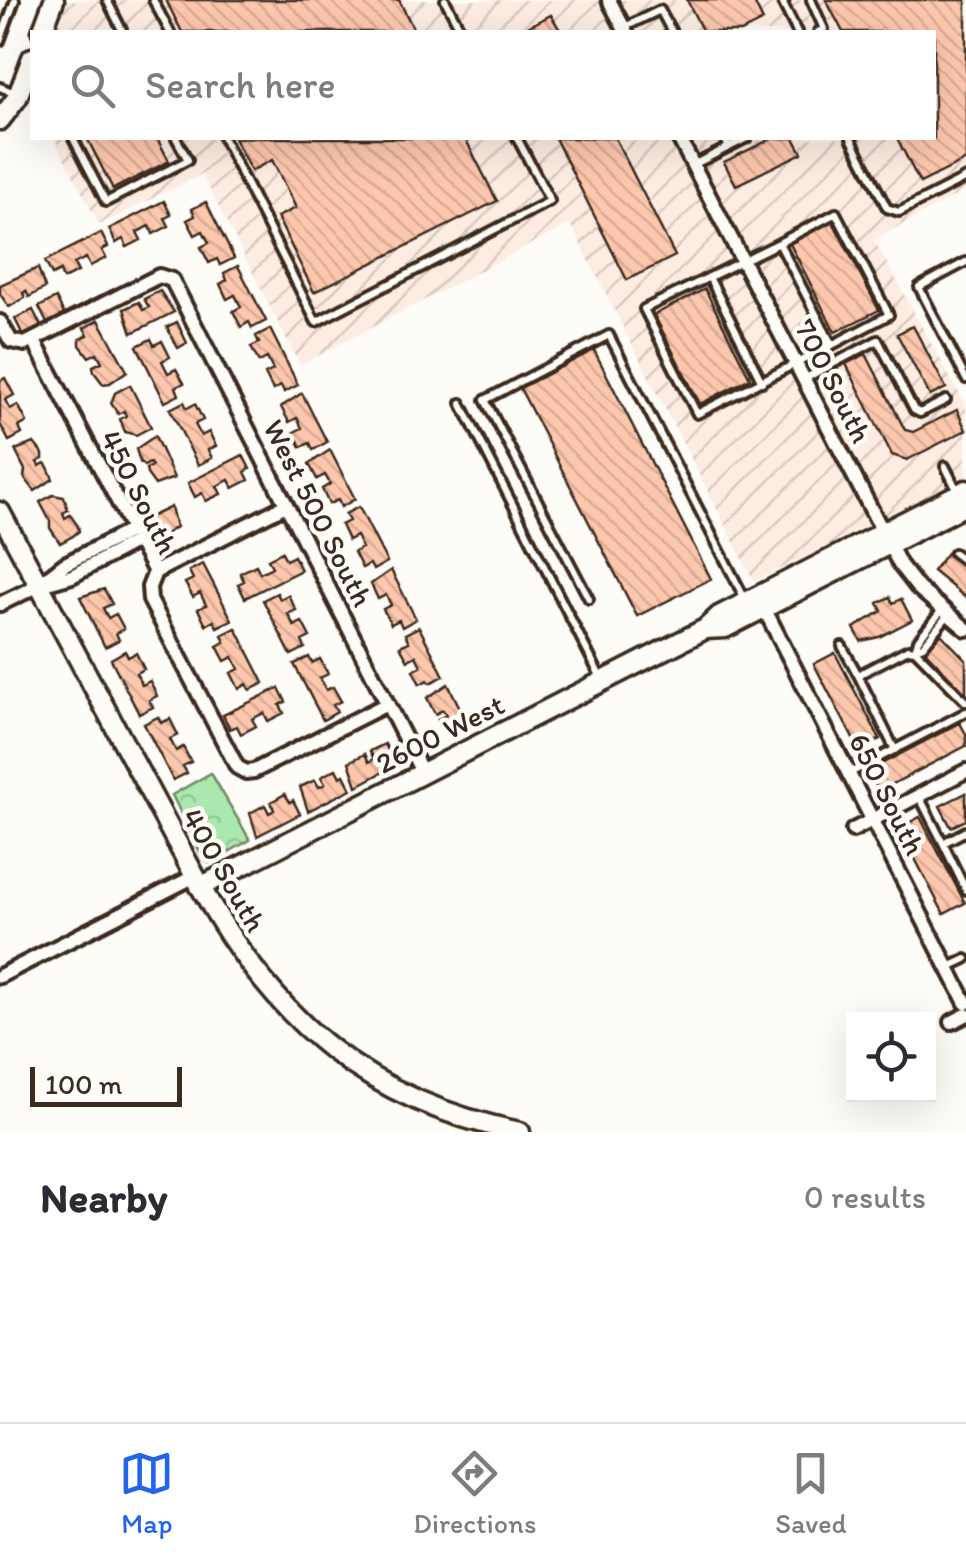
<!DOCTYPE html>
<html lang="en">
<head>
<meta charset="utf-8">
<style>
  :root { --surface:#fff; --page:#f2f2f3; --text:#2b2b33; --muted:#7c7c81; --line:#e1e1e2; --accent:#2563eb }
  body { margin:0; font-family:Itim,sans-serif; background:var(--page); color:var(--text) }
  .controls { position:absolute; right:30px; bottom:30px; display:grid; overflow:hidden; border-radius:0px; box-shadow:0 10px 40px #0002 }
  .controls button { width:90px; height:90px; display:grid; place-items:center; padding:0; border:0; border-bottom:2px solid var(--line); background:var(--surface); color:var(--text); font:50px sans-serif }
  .scale { position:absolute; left:30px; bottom:25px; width:152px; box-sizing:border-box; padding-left:10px; border:5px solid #3b2a1e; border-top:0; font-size:28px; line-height:35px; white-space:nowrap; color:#3b2a1e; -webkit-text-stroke:8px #fdfcf7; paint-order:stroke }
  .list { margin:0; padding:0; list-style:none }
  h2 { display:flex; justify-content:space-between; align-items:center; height:130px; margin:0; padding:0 40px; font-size:42px }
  h2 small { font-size:32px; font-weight:400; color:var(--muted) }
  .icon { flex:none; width:55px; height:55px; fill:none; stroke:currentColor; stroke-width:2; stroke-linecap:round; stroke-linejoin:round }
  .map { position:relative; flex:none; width:966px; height:1132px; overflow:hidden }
  .search { position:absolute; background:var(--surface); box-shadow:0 10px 40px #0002; left:30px; right:30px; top:30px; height:110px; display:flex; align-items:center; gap:25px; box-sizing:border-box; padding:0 35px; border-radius:0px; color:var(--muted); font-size:38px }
  .sheet { height:290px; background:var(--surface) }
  nav { display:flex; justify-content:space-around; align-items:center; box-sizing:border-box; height:140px; border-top:2px solid var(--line); background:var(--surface); font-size:28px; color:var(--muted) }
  nav a { display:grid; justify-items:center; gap:5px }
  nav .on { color:var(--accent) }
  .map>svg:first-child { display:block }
</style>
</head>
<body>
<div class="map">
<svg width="966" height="1132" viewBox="0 0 966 1132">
  <defs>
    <pattern id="industrial-furrows" width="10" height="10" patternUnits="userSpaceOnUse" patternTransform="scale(2.5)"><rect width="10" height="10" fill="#fdece1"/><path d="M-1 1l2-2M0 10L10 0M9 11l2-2" fill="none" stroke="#dacbc1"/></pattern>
    <pattern id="forest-crowns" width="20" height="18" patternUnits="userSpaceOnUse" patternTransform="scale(2.5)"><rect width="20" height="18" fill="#aae8af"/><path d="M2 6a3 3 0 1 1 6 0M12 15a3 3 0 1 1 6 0" fill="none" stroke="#93c796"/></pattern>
    <pattern id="building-back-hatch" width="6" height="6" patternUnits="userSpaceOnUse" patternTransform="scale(2.5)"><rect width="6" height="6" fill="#fdc7ae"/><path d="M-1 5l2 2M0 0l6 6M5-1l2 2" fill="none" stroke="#daab95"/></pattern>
  </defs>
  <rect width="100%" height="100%" fill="#fdfcf7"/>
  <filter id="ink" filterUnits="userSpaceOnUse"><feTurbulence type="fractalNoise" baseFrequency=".01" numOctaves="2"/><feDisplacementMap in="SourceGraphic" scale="20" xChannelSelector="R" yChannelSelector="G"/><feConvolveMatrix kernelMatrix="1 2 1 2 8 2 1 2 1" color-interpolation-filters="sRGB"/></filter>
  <g filter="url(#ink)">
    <path fill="url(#industrial-furrows)" d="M54 0H966V190L874 240 966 406V483L754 581 570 224 300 365 202 174 99 225 54 138H934V32H42Z"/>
    <path fill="url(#forest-crowns)" stroke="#728966" stroke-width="2.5" d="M211 773 250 840 209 863 203 858 172 795Z"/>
    <path fill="url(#building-back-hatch)" stroke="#3b2a1e" stroke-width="2.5" d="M166 0H399L415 32H182Z
      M687 0H753L763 21 741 32H703Z
      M826 0H966V160L920 183 897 138H934V32H843Z
      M551 15 561 32H518Z
      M87 138H157L169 161 113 189Z
      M234 138H465L497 201 314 292 277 217 296 208 272 160 251 171Z
      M555 138H615L675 256 627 280Z
      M773 138H794L802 153 736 185 724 162Z
      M164 201 171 215 165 218 169 226 153 234 150 226 137 232 141 240 127 247 123 239 116 243 109 229Z
      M206 202 234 258 220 265 217 259 209 263 201 247 209 243 203 231 195 235 187 220 195 216 192 209Z
      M832 220 879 310 835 332 789 242Z
      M101 233 108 247 102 250 106 258 90 266 86 258 74 264 78 272 63 279 60 271 52 275 45 261Z
      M238 266 266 321 252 328 249 322 241 327 233 311 241 307 235 295 227 299 220 284 227 280 224 273Z
      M38 268 45 288 29 297 26 291 23 293 25 298 9 307 0 294V285Z
      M705 289 750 378 700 404 654 315Z
      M160 291 174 312 132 333 124 309 139 302 143 310 149 307 144 299Z
      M56 298 65 316 48 325 39 307Z
      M33 310 42 328 24 337 15 319Z
      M99 320 127 371 110 383 103 384 94 372 93 366 102 362 97 353 89 357 80 345V339L88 335 84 328Z
      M177 322 187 343 178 348 167 327Z
      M913 326 946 388 930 396 897 334Z
      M270 329 298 385 284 392 281 386 273 390 265 374 273 370 267 358 259 362 251 347 259 343 256 336Z
      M151 339 154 345 162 341 170 357 162 361 168 373 176 369 184 383 176 387 179 395 165 402 137 346Z
      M594 350 711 579 637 616 520 388Z
      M866 354 905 430 913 432 957 410 966 430 907 460 892 455 846 364Z
      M5 378 14 395 5 400 10 409 18 405 27 422 19 427 22 434 9 441 0 424V381Z
      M130 385 151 427 136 435 125 432 120 419 126 416 124 411 118 414 111 403 115 393Z
      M302 393 327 442 313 450 310 443 301 447 294 432 302 428 297 418 289 422 281 407Z
      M184 402 187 408 195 404 203 420 195 424 201 436 209 432 216 446 208 450 212 458 198 465 170 409Z
      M155 436 174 478 155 485 147 474 146 469 152 466 150 463 144 466 140 462 136 449Z
      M34 443 43 454V459L37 462 39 466 45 463 48 467 53 479 35 491 24 477 25 470 15 450Z
      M330 450 355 499 341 507 338 500 329 504 322 489 330 484 325 475 317 479 309 464Z
      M243 455 250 469 245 472 249 480 233 488 229 480 217 486 221 494 206 501 202 493 195 497 188 483Z
      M53 495 64 497 68 510 63 513 65 518 70 515 78 526 79 531 73 536 60 543 50 528V521L40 502Z
      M171 507 176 527 164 535 156 534 150 517Z
      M359 507 387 562 373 570 370 564 362 568 354 552 362 548 356 536 348 540 341 525 349 521 345 514Z
      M282 552 286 560 294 556 301 570 245 598 238 584 244 581 240 573 256 565 260 573 272 567 268 559Z
      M947 553 966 568V598L933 571Z
      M203 564 232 620 217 627 214 621 206 625 198 609 206 605 200 593 193 597 185 583 193 579 189 571Z
      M391 570 416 619 402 627 399 620 391 624 383 609 391 605 386 595 378 599 371 584Z
      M104 589 112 604 103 608 108 618 116 614 124 629 116 633 119 640 105 647 80 597Z
      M277 593 280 599 288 595 296 610 288 614 294 626 302 622 310 637 302 641 305 648 291 655 263 600Z
      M890 597 893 603 901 599 912 620 879 637 861 641 854 628 882 611 878 603Z
      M419 627 444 676 430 683 428 680 420 684 413 670 421 666 416 656 408 660 400 646 409 642 405 634Z
      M236 628 264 683 250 690 247 684 239 689 231 673 239 669 233 657 225 661 217 646 225 642 222 635Z
      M941 634 966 660V694L924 650Z
      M125 651 128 657 136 653 144 669 136 673 142 685 150 681 157 696 149 700 153 707 139 714 111 659Z
      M835 653 880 739 859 750 814 664Z
      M309 657 312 663 320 659 328 674 320 678 326 690 333 687 341 701 333 705 337 712 323 720 294 664Z
      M448 684 469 726 445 735 438 719 446 715 443 710 435 714 427 698Z
      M279 688 286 702 280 705 284 713 268 721 264 713 252 719 256 726 241 734 237 726 230 729 223 715Z
      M158 717 161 723 170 719 178 735 170 739 176 751 183 747 191 762 183 766 187 773 173 780 144 724Z
      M960 723 966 734V746L879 791 868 771Z
      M385 744 389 752 393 750 400 763 357 786 349 762 365 754 369 762 374 759 370 751Z
      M336 769 340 777 344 775 351 789 308 811 300 787 315 780 319 787 325 784 321 777Z
      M966 793V820L951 827 940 806Z
      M285 794 290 802 293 800 300 814 257 836 250 813 265 805 269 813 274 810 271 802Z
      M920 817 965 903 944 914 899 828Z"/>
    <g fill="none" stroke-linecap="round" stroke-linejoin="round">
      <defs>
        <path id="lane" d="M107 0 123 32
          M153 0 170 32
          M445 0 462 32
          M785 0 783 4 797 32
          M811 0 824 29 818 32
          M623 28 660 10 672 32
          M0 41 15 0
          M0 87 17 94
          M73 138 106 202 188 160 176 138
          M223 138 316 322 550 201 517 138
          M851 138 887 208 899 212 966 178
          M729 147 747 138
          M695 164 729 147 724 138
          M779 243 832 345 697 414 644 309Z
          M779 243 836 213 889 315 832 345
          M966 262 919 287 966 379
          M709 277 762 382
          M804 379 878 340 914 410 920 413 946 400
          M461 403 602 680
          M945 466 958 492
          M954 553 966 562
          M589 599 485 400 609 335 746 601
          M842 646 858 675
          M916 649 923 646 948 615
          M915 650 918 640 942 610
          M895 750 858 675 908 649 915 650 966 702
          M850 773 966 712
          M919 796 943 843 966 831
          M943 843 966 890
          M949 967 966 959"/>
        <path id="street" d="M609 0 626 32
          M679 138 900 565 918 588 966 629
          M0 322 11 341 25 344 159 276 172 280 423 774
          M34 341 155 572 149 587 150 600 237 767 246 772 254 771 387 704
          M155 572 286 505
          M47 578 65 564 132 530
          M0 604 37 586 72 576 137 541
          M764 608 966 1003
          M853 830 966 771
          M0 976 195 876
          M952 1022 966 1015"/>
        <path id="secondary" d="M42 32 54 0
          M0 120 17 98 32 58
          M0 512 204 893C279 1025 368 1101 520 1132
          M705 629 725 628 966 505
          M200 887 705 629 719 616 966 490"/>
      </defs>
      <use href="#lane" stroke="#3b2a1e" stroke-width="14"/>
      <use href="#street" stroke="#3b2a1e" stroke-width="20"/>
      <use href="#secondary" stroke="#3b2a1e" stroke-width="25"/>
      <use href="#lane" stroke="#fdfcf7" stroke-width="6"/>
      <use href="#street" stroke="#fdfcf7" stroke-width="12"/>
      <use href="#secondary" stroke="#fdfcf7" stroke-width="18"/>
    </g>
  </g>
  <g text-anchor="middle" stroke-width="9" stroke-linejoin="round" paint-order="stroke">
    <g font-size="30" fill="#3b2a1e" stroke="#fdfcf7">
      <text transform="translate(833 381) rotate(63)" y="10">700 South</text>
      <text transform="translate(139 492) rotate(63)" y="10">450 South</text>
      <text transform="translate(318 513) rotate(63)" y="10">West 500 South</text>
      <text transform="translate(440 734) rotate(-27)" y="10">2600 West</text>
      <text transform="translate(887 794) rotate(63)" y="10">650 South</text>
      <text transform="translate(224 870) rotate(60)" y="10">400 South</text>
    </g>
  </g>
</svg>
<div class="controls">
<button><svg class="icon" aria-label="locate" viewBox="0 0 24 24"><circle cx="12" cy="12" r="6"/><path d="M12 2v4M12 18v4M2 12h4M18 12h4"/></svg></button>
</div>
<div class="scale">100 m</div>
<div class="search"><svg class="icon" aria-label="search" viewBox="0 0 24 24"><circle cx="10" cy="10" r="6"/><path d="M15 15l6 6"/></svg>Search here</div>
</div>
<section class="sheet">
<h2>Nearby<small>0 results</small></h2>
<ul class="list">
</ul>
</section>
<nav>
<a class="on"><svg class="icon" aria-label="map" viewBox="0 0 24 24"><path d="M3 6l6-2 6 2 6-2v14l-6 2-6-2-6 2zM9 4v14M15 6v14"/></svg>Map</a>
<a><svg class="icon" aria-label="directions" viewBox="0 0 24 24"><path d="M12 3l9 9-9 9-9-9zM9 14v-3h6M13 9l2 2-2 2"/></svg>Directions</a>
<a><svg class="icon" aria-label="saved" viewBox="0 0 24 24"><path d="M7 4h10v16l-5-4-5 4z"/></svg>Saved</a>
</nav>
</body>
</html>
